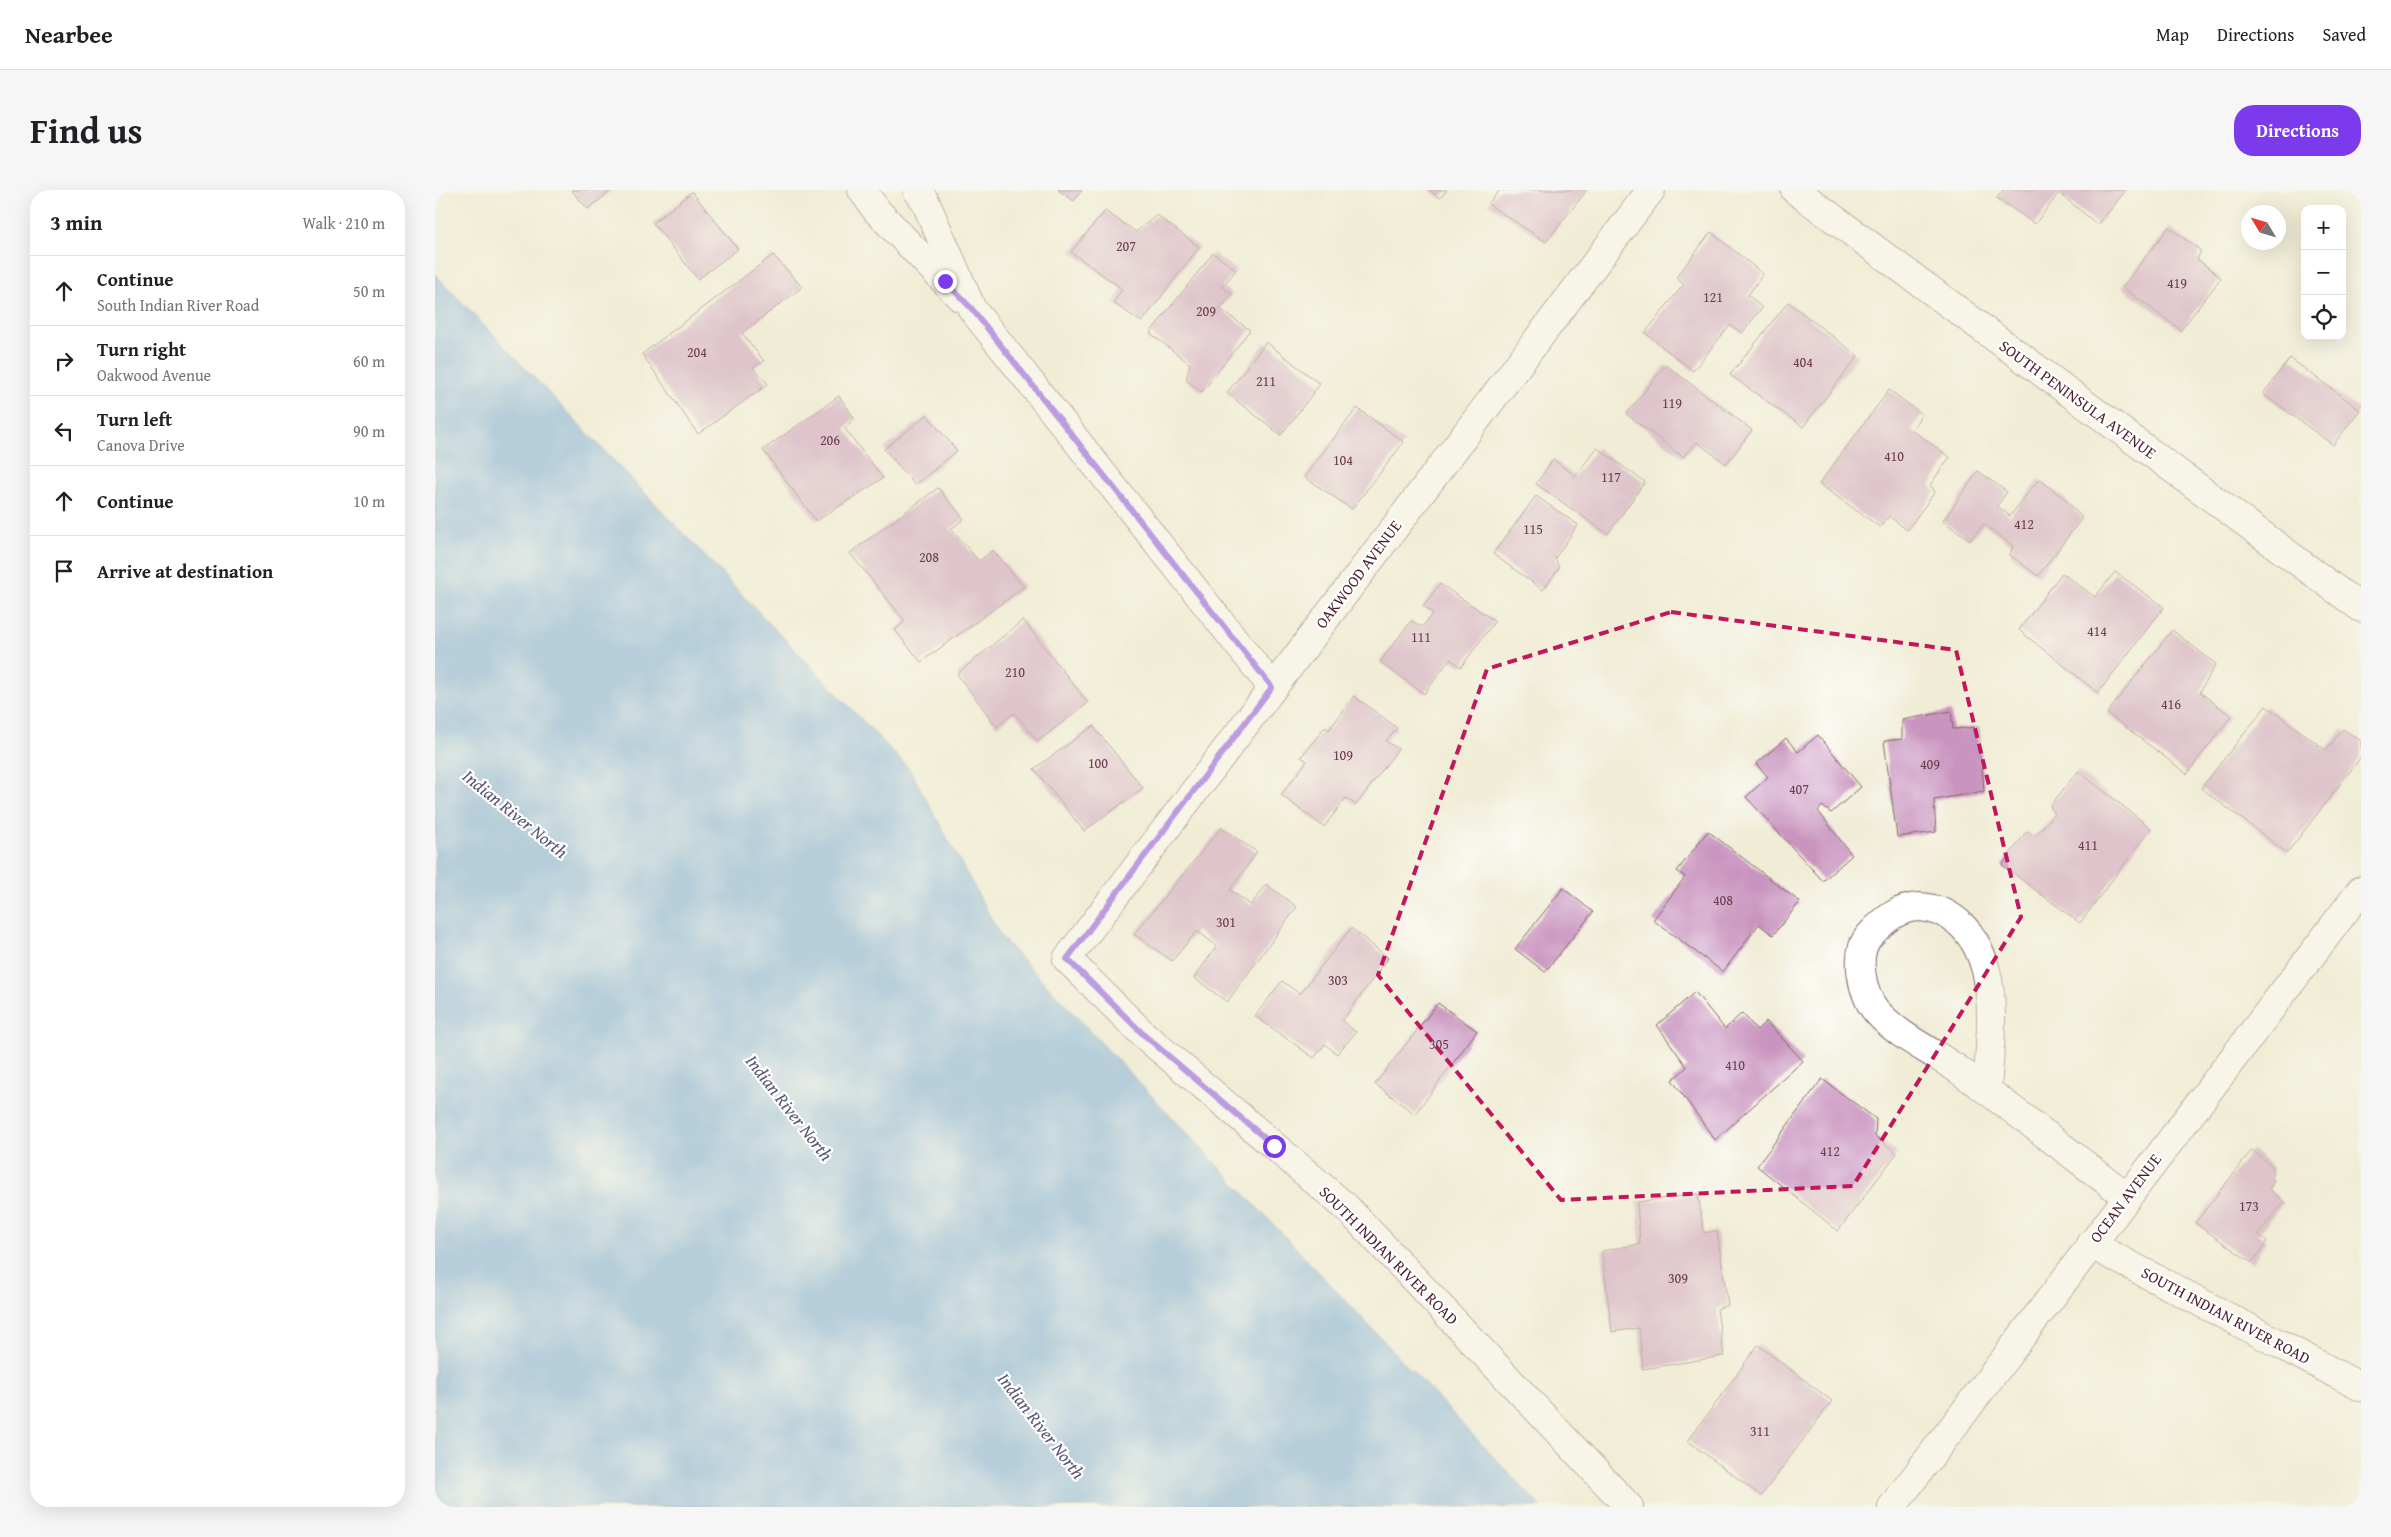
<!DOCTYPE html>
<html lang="en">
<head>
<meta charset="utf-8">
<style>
  :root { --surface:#fff; --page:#f6f6f6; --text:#202124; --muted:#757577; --line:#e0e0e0; --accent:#7c3aed }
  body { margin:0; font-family:"Gentium Book Plus",serif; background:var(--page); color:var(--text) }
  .controls { position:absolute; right:15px; top:15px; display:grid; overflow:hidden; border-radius:10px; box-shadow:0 5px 20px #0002 }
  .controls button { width:45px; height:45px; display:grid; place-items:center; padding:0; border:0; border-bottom:1px solid var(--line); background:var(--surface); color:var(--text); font:25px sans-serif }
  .compass { position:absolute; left:1806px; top:15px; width:45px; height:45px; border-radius:50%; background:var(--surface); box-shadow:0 5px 20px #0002; rotate:308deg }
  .stop { position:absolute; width:15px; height:15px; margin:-11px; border:4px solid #7c3aed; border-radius:50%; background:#fff }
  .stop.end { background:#7c3aed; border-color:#fff; box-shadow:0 1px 5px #0008 }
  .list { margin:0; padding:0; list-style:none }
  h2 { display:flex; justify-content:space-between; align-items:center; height:65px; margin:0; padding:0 20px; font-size:21px }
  h2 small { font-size:16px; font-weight:400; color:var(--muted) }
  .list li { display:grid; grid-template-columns:32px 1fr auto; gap:15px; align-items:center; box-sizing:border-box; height:70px; padding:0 20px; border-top:1px solid var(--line) }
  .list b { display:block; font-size:19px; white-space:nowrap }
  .list p { margin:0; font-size:16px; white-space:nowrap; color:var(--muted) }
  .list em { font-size:16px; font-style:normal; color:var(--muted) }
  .icon { flex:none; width:28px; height:28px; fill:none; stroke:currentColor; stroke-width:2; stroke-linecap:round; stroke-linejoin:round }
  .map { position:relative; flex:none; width:1926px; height:1317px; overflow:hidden; border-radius:20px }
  header { display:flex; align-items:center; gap:30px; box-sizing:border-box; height:70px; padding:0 25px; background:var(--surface); border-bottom:1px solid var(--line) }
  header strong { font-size:24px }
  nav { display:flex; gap:28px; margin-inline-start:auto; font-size:18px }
  .intro { display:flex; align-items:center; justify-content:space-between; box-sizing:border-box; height:120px; padding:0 30px }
  h1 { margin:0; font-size:35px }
  .button { padding:12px 22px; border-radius:20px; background:var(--accent); color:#fff; font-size:18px; font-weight:700 }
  main { display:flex; gap:30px; padding:0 30px }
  aside { flex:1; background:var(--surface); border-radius:20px; box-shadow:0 5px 20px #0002 }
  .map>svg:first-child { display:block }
</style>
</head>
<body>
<header>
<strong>Nearbee</strong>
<nav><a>Map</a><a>Directions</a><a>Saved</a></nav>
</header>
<div class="intro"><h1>Find us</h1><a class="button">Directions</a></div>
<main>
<aside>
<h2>3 min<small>Walk · 210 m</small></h2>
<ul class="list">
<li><svg class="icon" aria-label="ahead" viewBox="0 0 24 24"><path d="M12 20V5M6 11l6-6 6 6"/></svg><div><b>Continue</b><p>South Indian River Road</p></div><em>50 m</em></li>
<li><svg class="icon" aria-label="right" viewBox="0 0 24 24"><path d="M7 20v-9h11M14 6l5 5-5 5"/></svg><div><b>Turn right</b><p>Oakwood Avenue</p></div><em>60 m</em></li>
<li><svg class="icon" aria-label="left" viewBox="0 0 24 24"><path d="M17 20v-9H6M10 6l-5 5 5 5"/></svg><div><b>Turn left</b><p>Canova Drive</p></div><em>90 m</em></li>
<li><svg class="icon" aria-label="ahead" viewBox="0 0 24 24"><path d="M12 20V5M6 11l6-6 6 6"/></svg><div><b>Continue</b></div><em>10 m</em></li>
<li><svg class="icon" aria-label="arrive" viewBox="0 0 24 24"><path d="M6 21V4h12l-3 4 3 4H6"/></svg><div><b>Arrive at destination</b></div></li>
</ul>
</aside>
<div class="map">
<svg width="1926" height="1317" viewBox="0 0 1926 1317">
  <rect width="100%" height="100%" fill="#fff"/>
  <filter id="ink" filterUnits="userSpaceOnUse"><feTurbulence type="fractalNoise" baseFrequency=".02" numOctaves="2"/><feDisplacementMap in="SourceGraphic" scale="10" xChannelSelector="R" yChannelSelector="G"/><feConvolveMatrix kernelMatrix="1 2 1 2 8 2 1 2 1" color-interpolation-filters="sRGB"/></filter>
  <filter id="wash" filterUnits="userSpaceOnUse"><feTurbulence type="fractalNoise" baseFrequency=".0096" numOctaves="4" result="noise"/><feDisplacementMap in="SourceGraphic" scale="20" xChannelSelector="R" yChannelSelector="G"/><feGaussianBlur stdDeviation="1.12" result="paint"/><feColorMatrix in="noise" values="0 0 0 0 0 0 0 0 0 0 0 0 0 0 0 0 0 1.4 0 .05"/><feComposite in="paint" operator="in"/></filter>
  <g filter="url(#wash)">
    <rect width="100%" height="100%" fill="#f0ecd6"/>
    <path fill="#70a9df" stroke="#5d6485" d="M0 84 475 580 567 748 1106 1317H0Z"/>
    <g id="blocks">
      <path fill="#c994bf" d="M136 0H177L153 19Z
        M623 0H647L639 11Z
        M994 0H1012L1005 8Z
        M1065 0H1152L1111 52 1053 14Z
        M1568 0H1691L1663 35 1624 3 1600 34 1562 8Z
        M257 2 303 59 263 89 218 33Z
        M670 21 701 42 722 25 764 57 707 132 678 113 687 99 636 62Z
        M1734 37 1766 61 1762 69 1786 88 1746 140 1687 97Z
        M1276 42 1328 84 1313 105 1327 118 1307 143 1295 135 1258 181 1210 143 1249 94 1241 88Z
        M778 63 801 80 787 97 797 104 785 119 815 140 767 202 751 190 755 174 715 143Z
        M338 65 367 97 307 143 329 171 318 178 333 194 263 244 207 164Z
        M1353 112 1423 166 1368 237 1295 185Z
        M831 152 885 194 846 245 792 203Z
        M1855 168 1925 220 1898 255 1828 204Z
        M1231 175 1317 240 1291 274 1262 252 1248 267 1191 224Z
        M1454 200 1487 224 1477 240 1515 267 1495 295 1500 302 1472 340 1454 326 1445 337 1384 294Z
        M404 206 419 228 410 239 448 288 381 331 328 260Z
        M922 218 969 252 917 319 869 287Z
        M492 225 522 261 480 295 449 259Z
        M1162 258 1210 292 1173 344 1101 294 1118 269 1140 286Z
        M1543 281 1572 302 1562 316 1575 326 1604 289 1629 308 1647 328 1603 386 1575 365 1578 356 1549 334 1535 350 1508 331Z
        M503 298 529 329 516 339 544 371 558 360 589 397 486 472 460 440 470 431 415 363Z
        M1101 306 1143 335 1120 368 1124 378 1108 400 1058 364Z
        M1680 382 1729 417 1663 503 1584 440 1627 383 1660 407Z
        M1005 394 1060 431 1026 477 1015 469 989 504 945 472 976 431 987 437 998 423 988 416Z
        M588 430 653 513 603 551 579 523 562 537 522 484Z
        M1737 440 1781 474 1765 502 1796 526 1752 584 1672 523Z
        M919 506 962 538 951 551 963 559 921 615 911 608 889 637 846 605 872 571 866 567 890 537 894 540Z
        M1831 516 1891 560 1908 539 1926 551V567L1852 663 1766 598Z
        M1516 521 1518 539 1544 537 1549 601 1499 610 1501 642 1462 647 1449 551 1467 549V530Z
        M658 536 708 598 649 641 599 579Z
        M1383 545 1426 597 1396 623 1387 616 1383 621 1417 665 1388 691 1311 607 1333 587 1321 574 1351 548 1363 562Z
        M1643 581 1716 638 1645 733 1567 675 1592 641 1599 647 1620 624 1615 616Z
        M786 638 822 662 795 700 816 715 831 694 862 717 792 812 759 788 782 756 762 741 737 771 699 744Z
        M1273 641 1365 712 1338 745 1324 734 1288 782 1218 730 1250 687 1242 681Z
        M1128 698 1158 722 1110 782 1080 759Z
        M916 738 953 768 907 831 921 842 902 864 890 854 879 868 820 826 847 791 865 804Z
        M1260 802 1290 839 1307 823 1322 840 1331 831 1368 871 1280 950 1237 890 1252 877 1222 835Z
        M1003 813 1042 841 980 924 940 894Z
        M1387 889 1441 929 1440 946 1462 963 1403 1041 1322 976Z
        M1817 960 1838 977 1837 988 1839 992 1834 999 1849 1012 1823 1044 1832 1051 1817 1073 1760 1033Z
        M1263 1004 1269 1043 1282 1041 1293 1115 1282 1119 1289 1166 1208 1179 1204 1138 1177 1142 1167 1061 1205 1054 1202 1012Z
        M1323 1155 1397 1211 1326 1306 1253 1251Z"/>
    </g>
  </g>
  <g filter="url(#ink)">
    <use href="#blocks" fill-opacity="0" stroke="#846767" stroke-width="1"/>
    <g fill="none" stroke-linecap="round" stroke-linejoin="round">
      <defs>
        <path id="street" d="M427 0 442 21 525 107
          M482 0 490 11 537 119 837 497
          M1552 900C1555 847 1568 771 1523 732 1512 723 1499 718 1485 717 1464 717 1449 730 1435 745 1418 763 1427 806 1442 822 1464 847 1499 862 1525 881 1581 921 1636 964 1691 1006
          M1655 1054 1926 1197
          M1194 1317 912 1018 709 845 632 769 1216 0
          M1457 1317 1926 700"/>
        <path id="secondary" d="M1360 0 1926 418"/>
      </defs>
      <use href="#street" stroke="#846767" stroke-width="30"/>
      <use href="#secondary" stroke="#846767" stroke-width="30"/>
      <use href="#street" stroke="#fff" stroke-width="28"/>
      <use href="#secondary" stroke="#fff" stroke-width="28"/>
    </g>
  </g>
  <g fill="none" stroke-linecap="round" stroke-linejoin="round" filter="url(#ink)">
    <path stroke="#7c3aed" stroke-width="6" d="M510 91 537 119 837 497 632 769 709 845 839 956"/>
  </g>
  <path d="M0 0H1926V1317H0ZM1236 422 1521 460 1586 727 1418 996 1126 1010 943 785 1052 479Z" fill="#f0ecd6" fill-opacity=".55" fill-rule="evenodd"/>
  <path fill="none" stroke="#c2185b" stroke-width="4" stroke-dasharray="10 6" stroke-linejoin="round" d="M1236 422 1521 460 1586 727 1418 996 1126 1010 943 785 1052 479Z"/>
  <g text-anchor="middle" stroke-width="4.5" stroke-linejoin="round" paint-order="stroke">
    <g font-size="14" fill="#6a3c50">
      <text x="691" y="61">207</text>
      <text x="1742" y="98">419</text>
      <text x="1278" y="112">121</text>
      <text x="771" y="126">209</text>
      <text x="262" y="167">204</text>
      <text x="1368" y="177">404</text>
      <text x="831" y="196">211</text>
      <text x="1237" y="218">119</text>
      <text x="395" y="255">206</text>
      <text x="1459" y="271">410</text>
      <text x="908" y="275">104</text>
      <text x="1176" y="292">117</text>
      <text x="1589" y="339">412</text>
      <text x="1098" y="344">115</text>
      <text x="494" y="372">208</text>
      <text x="1662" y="446">414</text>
      <text x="986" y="452">111</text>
      <text x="580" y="487">210</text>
      <text x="1736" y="519">416</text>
      <text x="908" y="570">109</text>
      <text x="663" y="578">100</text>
      <text x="1495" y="579">409</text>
      <text x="1364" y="604">407</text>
      <text x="1653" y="660">411</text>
      <text x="1288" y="715">408</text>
      <text x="791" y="737">301</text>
      <text x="903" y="795">303</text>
      <text x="1004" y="859">305</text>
      <text x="1300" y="880">410</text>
      <text x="1395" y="966">412</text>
      <text x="1814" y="1021">173</text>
      <text x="1243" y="1093">309</text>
      <text x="1325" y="1246">311</text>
    </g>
    <g font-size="16" fill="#4a1f2b" stroke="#fff">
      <text transform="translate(1643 209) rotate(36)" y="6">SOUTH PENINSULA AVENUE</text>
      <text transform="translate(923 384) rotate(-53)" y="6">OAKWOOD AVENUE</text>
      <text transform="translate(1690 1008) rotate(-53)" y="6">OCEAN AVENUE</text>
      <text transform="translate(954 1065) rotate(45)" y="6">SOUTH INDIAN RIVER ROAD</text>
      <text transform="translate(1791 1125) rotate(28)" y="6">SOUTH INDIAN RIVER ROAD</text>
    </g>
    <g font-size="18" font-style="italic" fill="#595673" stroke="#fff">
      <text transform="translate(80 624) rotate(39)" y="6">Indian River North</text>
      <text transform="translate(354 918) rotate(52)" y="6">Indian River North</text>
      <text transform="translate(606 1236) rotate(52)" y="6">Indian River North</text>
    </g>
  </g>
</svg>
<div class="controls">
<button>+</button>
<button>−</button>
<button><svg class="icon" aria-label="locate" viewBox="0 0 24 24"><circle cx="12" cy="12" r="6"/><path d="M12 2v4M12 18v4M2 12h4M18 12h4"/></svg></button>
</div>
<svg class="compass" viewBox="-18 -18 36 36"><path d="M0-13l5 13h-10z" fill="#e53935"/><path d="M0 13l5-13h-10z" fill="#757577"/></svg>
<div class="stop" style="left:839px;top:956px"></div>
<div class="stop end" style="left:510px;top:91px"></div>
</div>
</main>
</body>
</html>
